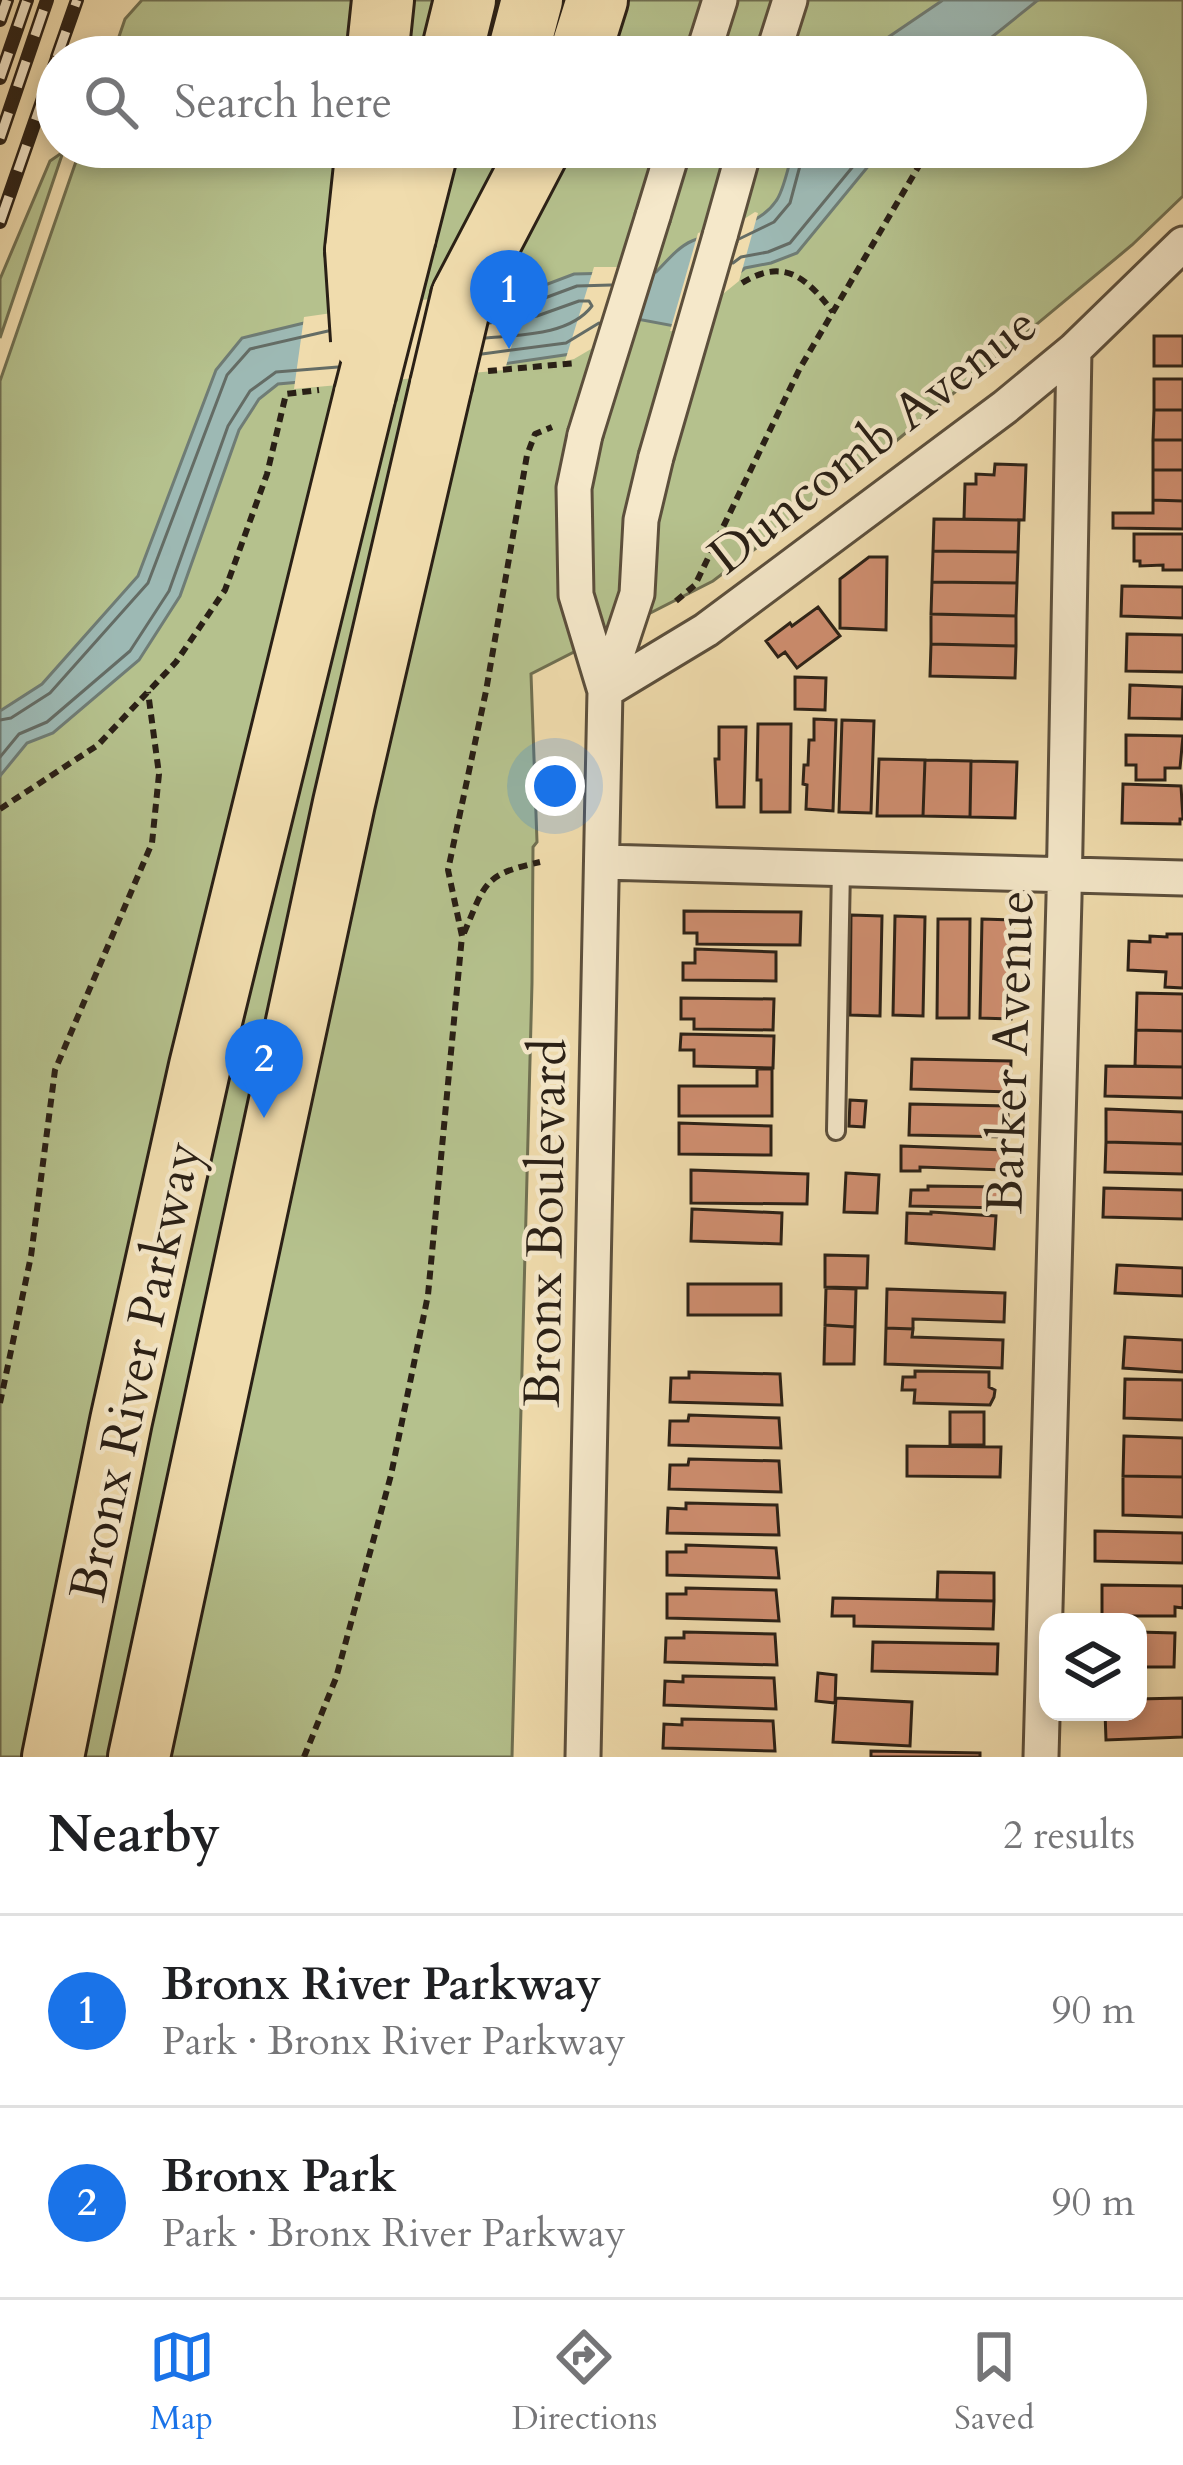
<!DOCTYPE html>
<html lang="en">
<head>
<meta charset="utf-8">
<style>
  :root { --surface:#fff; --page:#f6f6f6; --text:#202124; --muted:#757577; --line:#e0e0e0; --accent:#1a73e8 }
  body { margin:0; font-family:Cardo,serif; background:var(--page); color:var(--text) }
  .controls { position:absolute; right:36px; bottom:36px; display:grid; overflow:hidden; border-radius:24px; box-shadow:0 6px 18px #0003 }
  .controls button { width:108px; height:108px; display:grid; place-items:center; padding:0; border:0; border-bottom:3px solid var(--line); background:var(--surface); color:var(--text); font:60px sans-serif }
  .you { position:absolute; left:555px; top:786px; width:42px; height:42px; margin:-30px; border:9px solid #fff; border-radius:50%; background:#1a73e8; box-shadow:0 0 0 18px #1a73e833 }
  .badge { display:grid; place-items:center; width:78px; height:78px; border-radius:50%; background:var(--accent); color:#fff; font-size:39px; font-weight:700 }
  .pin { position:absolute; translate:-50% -99px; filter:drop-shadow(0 3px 6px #0008) }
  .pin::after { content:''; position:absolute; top:63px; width:42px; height:36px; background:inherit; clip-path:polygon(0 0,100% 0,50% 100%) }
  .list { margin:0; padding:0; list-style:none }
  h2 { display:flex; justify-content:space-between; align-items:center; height:156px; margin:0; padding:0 48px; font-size:51px }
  h2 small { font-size:39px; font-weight:400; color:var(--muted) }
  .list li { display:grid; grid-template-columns:78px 1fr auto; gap:36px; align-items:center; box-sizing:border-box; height:192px; padding:0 48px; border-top:3px solid var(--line) }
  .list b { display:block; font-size:45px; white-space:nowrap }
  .list p { margin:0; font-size:39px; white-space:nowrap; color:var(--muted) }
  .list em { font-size:39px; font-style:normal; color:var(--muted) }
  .icon { flex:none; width:66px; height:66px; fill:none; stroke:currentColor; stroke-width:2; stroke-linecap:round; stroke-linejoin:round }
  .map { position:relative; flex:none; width:1183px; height:1757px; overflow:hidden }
  .search { position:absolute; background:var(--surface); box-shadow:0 6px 18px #0003; left:36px; right:36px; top:36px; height:132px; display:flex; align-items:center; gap:30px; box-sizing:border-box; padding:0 42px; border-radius:66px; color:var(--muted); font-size:45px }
  .sheet { height:540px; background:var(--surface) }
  nav { display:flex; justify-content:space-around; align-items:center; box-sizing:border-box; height:168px; border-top:3px solid var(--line); background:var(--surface); font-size:33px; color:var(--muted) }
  nav a { display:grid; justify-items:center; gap:6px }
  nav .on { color:var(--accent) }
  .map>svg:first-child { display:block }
</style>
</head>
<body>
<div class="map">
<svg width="1183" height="1757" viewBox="0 0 1183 1757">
  <rect width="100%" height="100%" fill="#f0dcad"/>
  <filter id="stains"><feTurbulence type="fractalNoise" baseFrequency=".00167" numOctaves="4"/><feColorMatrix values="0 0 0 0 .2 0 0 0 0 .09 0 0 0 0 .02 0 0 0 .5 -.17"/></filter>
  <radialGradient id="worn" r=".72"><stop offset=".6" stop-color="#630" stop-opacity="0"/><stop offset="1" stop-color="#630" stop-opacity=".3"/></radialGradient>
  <path fill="#b5c18d" stroke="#707052" stroke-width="3" d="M142 0H1183V196L1132 245 884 451 713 581 531 674 537 842 533 847 532 983 512 1757H0V381L81 147H1126V57H112L125 19Z
    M63 152 0 338V279L50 161Z"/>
  <path fill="#9db9b4" stroke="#6f7c75" stroke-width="3" d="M943 0H1038L967 57H859Z
    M795 147H884L797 253 771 263 745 268 674 326 632 318 571 354 503 364 278 384 259 399 239 430 180 596 139 660 53 733 27 743 0 776V711L42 684 138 576 216 370 242 338 304 323 532 290 574 274 656 272C667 261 678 247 692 241 721 228 757 229 776 201 785 189 788 163 795 147Z"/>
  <path fill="#f0dcad" d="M755 212 758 213 739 281 677 331H670L698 233 744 219Z
    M594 267H651L632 325 574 359 565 361Z
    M528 285 505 370 294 389 304 317Z"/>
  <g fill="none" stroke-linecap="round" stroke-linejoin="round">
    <path stroke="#646c65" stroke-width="3" d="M739 239 774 222 790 203 805 147
      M733 263 741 257 768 252 790 243 869 147
      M493 308 534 302 577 286 611 285
      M486 338C521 335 570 335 592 306L589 301H579L537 316 489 323
      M482 354 566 343 599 323
      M0 720 11 718 50 693 148 583 227 375 250 349 328 331
      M0 757 19 734 47 722 130 651 169 591 228 426 250 391 276 372 338 367"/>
  </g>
  <path fill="#d08f71" stroke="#2a2016" stroke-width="3" d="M1154 336H1183V366H1154Z
    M1154 379H1183V410H1154Z
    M1154 410H1183V440H1153Z
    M1153 440H1183V470H1153Z
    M995 464 1026 465 1024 520 964 519 965 484H976V474L994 475Z
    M1153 470H1183V501L1153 500Z
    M1153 500 1183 501V529L1113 528V513H1153Z
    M934 519 1019 520 1018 552 933 551Z
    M1134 534H1183V570H1163V565L1140 566V561H1134Z
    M933 551 1018 552 1017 583 932 582Z
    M869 557H887L886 630 840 628V579Z
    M932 582 1017 583 1016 616 931 614Z
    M1122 586 1183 587V618L1121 616Z
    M818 607 840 636 797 668 785 652 778 657 766 641 790 623 792 626Z
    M931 614 1016 616V646L931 644Z
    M1127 634 1183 635V672L1126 671Z
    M931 644 1016 646 1015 678 930 676Z
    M795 677 826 678 825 710 795 709Z
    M1130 685 1183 687 1182 719 1129 718Z
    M814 719 836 720 833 811 806 809 807 785 803 784 804 765H808L809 740H814Z
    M842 720 874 721 871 813 839 812Z
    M758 724H791L790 812H761V780H757Z
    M719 727H746L744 807H717L715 759H719Z
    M1126 735 1183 736 1180 768H1165V780H1136V765H1126Z
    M879 759 925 760 923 816H877Z
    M925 760 971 761 970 817 923 816Z
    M971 761 1017 762 1015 818 970 817Z
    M1123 784 1181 786 1183 819H1180V824L1122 823Z
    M684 911 801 912 800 945 697 944V933H684Z
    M851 915 882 916 880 1016 850 1015Z
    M895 916 925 917 923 1016 893 1015Z
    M938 919H970L969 1018H937Z
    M982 919 1013 920 1011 1019 980 1018Z
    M1167 934H1183V988L1165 987 1166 972 1128 970 1129 941 1150 942V936L1167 937Z
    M695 949 776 952V981L683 980V963H695Z
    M1137 993 1183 994V1031L1136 1030Z
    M681 998 774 999 773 1030 694 1029V1019H681Z
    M1136 1030 1183 1031V1067L1135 1066Z
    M681 1034 774 1036 773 1068 694 1066V1050H680Z
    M912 1059 1011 1061 1010 1092 911 1089Z
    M1106 1066 1183 1067V1098L1105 1096Z
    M757 1069H772V1116H679V1086H757Z
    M850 1100 866 1101 864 1127 849 1126Z
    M910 1104 1008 1106V1137L909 1135Z
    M1106 1109 1183 1112V1144L1106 1142Z
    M679 1123 771 1126V1155L679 1154Z
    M1106 1142 1183 1144V1174L1105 1172Z
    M901 1146 1004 1150 1003 1170 920 1167V1171H901Z
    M691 1170 808 1174 807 1204 691 1203Z
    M846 1173 879 1175 877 1213 844 1212Z
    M928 1186 1002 1187V1208L910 1206 911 1190H928Z
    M1104 1188 1183 1190V1219L1103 1217Z
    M692 1209 782 1213 781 1244 691 1241Z
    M931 1212 996 1216 994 1249 906 1243 907 1213 931 1214Z
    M825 1255 868 1256 867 1288 825 1287Z
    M1117 1265 1183 1268V1296L1115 1293Z
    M688 1284H781V1315H688Z
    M826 1288 856 1289 855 1327 825 1325Z
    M887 1289 1005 1293 1004 1322 913 1319V1329L886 1328Z
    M825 1325 855 1327 854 1364H824Z
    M886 1328 913 1329 912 1337 1003 1340 1002 1368 885 1364Z
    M1125 1337 1183 1340V1372L1123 1368Z
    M915 1371 989 1372V1387L995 1390 994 1397 990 1405 914 1403 915 1390H902L903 1377H915Z
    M689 1372 780 1374 782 1405 670 1402 671 1378H689Z
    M1125 1379 1183 1380V1420L1124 1418Z
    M950 1412H984V1445H950Z
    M689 1415 779 1418 781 1448 669 1445 670 1421H688Z
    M1124 1436 1183 1438V1477L1123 1476Z
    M907 1446 1001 1447 1000 1477 907 1476Z
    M689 1459 779 1461 781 1492 669 1489 670 1465H688Z
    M1123 1476 1183 1477V1517L1123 1515Z
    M686 1503 777 1505 779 1535 667 1533 668 1508 686 1509Z
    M1095 1531 1183 1533V1563L1095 1561Z
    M686 1545 776 1548 779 1578 667 1575V1552H686Z
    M938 1572 994 1573V1601L937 1600Z
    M1102 1585 1183 1586V1608L1175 1607V1616H1102Z
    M686 1588 776 1590 779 1621 667 1618V1594H686Z
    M833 1598 994 1601 993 1629 854 1626V1616H832Z
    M684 1632 775 1634 777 1665 665 1662 666 1638H684Z
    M1138 1632 1175 1633 1174 1667H1138Z
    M873 1642 998 1644 997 1674 872 1671Z
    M818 1673 836 1675 835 1703 816 1701Z
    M683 1676 774 1678 776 1709 664 1705 665 1681 683 1682Z
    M836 1698 912 1702 910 1746 833 1742Z
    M1183 1698V1737L1106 1740 1105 1712H1138V1699Z
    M682 1719 773 1721 775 1751 663 1748 664 1724 682 1725Z
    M871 1751 980 1753V1757H871Z"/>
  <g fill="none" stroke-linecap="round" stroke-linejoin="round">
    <defs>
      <path id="service" d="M836 1131 841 868"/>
      <path id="minor" d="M702 57 720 0
        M772 57 790 0
        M653 216 674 147
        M720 236 745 147
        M605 691 706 630 1005 407 1074 350 1183 244
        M605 691 637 594 641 520 656 457
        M603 862 1183 878
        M583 1757 605 691 576 595 574 488 585 435
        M1041 1757 1064 898 1074 350"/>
      <path id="motorway" d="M377 57 383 0
        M451 57 465 0
        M517 57 532 0
        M579 57 597 0
        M405 237 428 147
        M356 250 367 147
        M462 296 540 147
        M53 1757 121 1421 200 1066 365 394
        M139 1757 344 803 441 385"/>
    </defs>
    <use href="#service" stroke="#5c4f3c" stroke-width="22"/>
    <use href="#minor" stroke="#5c4f3c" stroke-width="39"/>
    <use href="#motorway" stroke="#2a2016" stroke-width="66"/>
    <path stroke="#2a2016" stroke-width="6" stroke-dasharray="9 6" stroke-linecap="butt" d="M742 283C784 257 807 278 833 312
      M488 371 576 363
      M676 601 695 585 800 368 930 147
      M0 809 98 745 176 662 225 590 267 474 286 394 319 390
      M464 933C486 882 483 875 540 862
      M0 1403 31 1256 55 1070 152 843 159 774 148 692
      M304 1757 336 1678 391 1475 428 1295 462 936 448 870 486 691 527 455 535 434 552 427"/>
    <use href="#service" stroke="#f5e8ca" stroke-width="16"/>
    <use href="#minor" stroke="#f5e8ca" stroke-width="33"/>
    <use href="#motorway" stroke="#f0dcad" stroke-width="60"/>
    <defs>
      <path id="rail" d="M0 20 7 0
        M57 57 77 0
        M0 78 27 0
        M0 138 47 0
        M0 222 57 58"/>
    </defs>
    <use href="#rail" stroke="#2a2016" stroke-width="14"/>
    <use href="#rail" stroke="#f5e8ca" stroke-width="9" stroke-dasharray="27" stroke-linecap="butt"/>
    <defs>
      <path id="minor-bridge" d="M585 435 653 216
        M656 457 720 236"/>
      <path id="motorway-bridge" d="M356 250 362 340
        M441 385 462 296
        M365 394 405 237"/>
    </defs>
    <use href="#minor-bridge" stroke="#5c4f3c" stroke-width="39" stroke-linecap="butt"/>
    <use href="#motorway-bridge" stroke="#2a2016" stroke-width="66" stroke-linecap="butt"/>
    <use href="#minor-bridge" stroke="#f5e8ca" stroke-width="33"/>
    <use href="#motorway-bridge" stroke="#f0dcad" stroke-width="60"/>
  </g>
  <g text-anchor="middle" stroke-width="9" stroke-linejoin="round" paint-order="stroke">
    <g font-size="51" fill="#2a2016" stroke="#f5e8ca">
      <text transform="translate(872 439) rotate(-38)" y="18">Duncomb Avenue</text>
      <text transform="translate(1009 1052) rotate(-88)" y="18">Barker Avenue</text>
      <text transform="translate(544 1223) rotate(-89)" y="18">Bronx Boulevard</text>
      <text transform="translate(134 1371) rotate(-78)" y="18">Bronx River Parkway</text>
    </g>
  </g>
  <rect width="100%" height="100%" filter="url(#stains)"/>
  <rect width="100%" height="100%" fill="url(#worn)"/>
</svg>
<div class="controls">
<button><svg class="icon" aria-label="layers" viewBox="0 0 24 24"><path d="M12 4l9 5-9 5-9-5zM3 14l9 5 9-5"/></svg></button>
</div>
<div class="you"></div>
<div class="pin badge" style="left:509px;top:349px">1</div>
<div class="pin badge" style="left:264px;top:1118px">2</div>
<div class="search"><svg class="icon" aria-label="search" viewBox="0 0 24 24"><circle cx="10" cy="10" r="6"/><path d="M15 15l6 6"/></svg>Search here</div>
</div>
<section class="sheet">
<h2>Nearby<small>2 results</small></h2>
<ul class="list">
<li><span class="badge">1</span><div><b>Bronx River Parkway</b><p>Park · Bronx River Parkway</p></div><em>90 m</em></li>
<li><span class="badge">2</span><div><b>Bronx Park</b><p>Park · Bronx River Parkway</p></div><em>90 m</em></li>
</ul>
</section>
<nav>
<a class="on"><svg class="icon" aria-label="map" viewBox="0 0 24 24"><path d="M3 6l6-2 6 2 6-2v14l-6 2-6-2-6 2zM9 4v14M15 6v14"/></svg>Map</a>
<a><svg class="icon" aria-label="directions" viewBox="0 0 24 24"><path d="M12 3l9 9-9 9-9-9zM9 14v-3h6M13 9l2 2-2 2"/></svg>Directions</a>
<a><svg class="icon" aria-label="saved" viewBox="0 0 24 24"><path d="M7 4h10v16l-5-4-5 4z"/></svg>Saved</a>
</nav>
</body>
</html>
